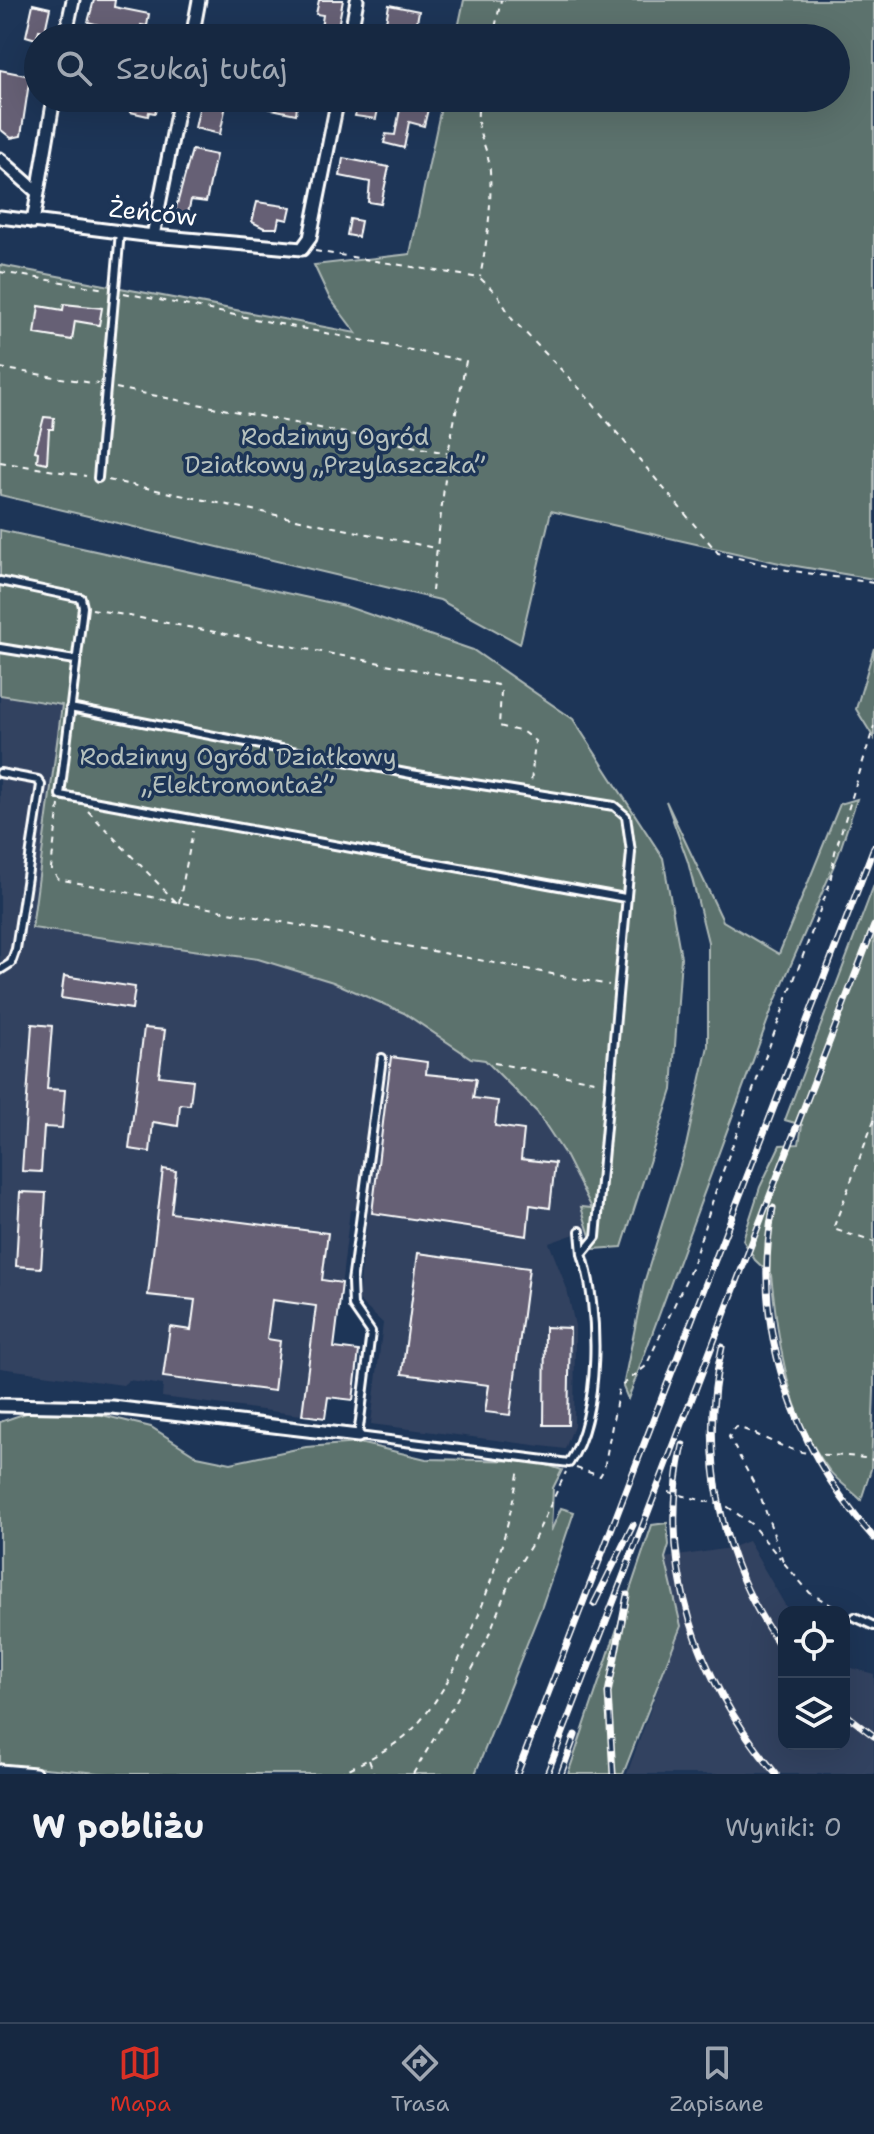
<!DOCTYPE html>
<html lang="pl">
<head>
<meta charset="utf-8">
<style>
  :root { --surface:#162841; --page:#1f3048; --text:#f1f3f6; --muted:#9ea6b1; --line:#35445a; --accent:#d93025 }
  body { margin:0; font-family:"Shantell Sans",sans-serif; background:var(--page); color:var(--text) }
  .controls { position:absolute; right:24px; bottom:24px; display:grid; overflow:hidden; border-radius:16px; box-shadow:0 8px 32px #0002 }
  .controls button { width:72px; height:72px; display:grid; place-items:center; padding:0; border:0; border-bottom:2px solid var(--line); background:var(--surface); color:var(--text); font:40px sans-serif }
  .list { margin:0; padding:0; list-style:none }
  h2 { display:flex; justify-content:space-between; align-items:center; height:104px; margin:0; padding:0 32px; font-size:34px }
  h2 small { font-size:26px; font-weight:400; color:var(--muted) }
  .icon { flex:none; width:44px; height:44px; fill:none; stroke:currentColor; stroke-width:2; stroke-linecap:round; stroke-linejoin:round }
  .map { position:relative; flex:none; width:874px; height:1774px; overflow:hidden }
  .search { position:absolute; background:var(--surface); box-shadow:0 8px 32px #0002; left:24px; right:24px; top:24px; height:88px; display:flex; align-items:center; gap:20px; box-sizing:border-box; padding:0 28px; border-radius:44px; color:var(--muted); font-size:30px }
  .sheet { height:248px; background:var(--surface) }
  nav { display:flex; justify-content:space-around; align-items:center; box-sizing:border-box; height:112px; border-top:2px solid var(--line); background:var(--surface); font-size:22px; color:var(--muted) }
  nav a { display:grid; justify-items:center; gap:4px }
  nav .on { color:var(--accent) }
  .map>svg:first-child { display:block }
</style>
</head>
<body>
<div class="map">
<svg width="874" height="1774" viewBox="0 0 874 1774">
  <rect width="100%" height="100%" fill="#1d3557"/>
  <filter id="ink" filterUnits="userSpaceOnUse"><feTurbulence type="fractalNoise" baseFrequency=".0125" numOctaves="2"/><feDisplacementMap in="SourceGraphic" scale="16" xChannelSelector="R" yChannelSelector="G"/><feConvolveMatrix kernelMatrix="1 2 1 2 8 2 1 2 1" color-interpolation-filters="sRGB"/></filter>
  <g filter="url(#ink)">
    <path fill="#334260" d="M0 695 62 704 189 949 258 959 333 982 404 1013 471 1058 485 1060 537 1112 564 1153 592 1209 582 1208 589 1229 549 1243 567 1289 575 1326 574 1425 565 1449 371 1424 383 1323 358 1300 368 1213 350 1210 334 1347 359 1351 353 1400 328 1397 325 1418 162 1397 163 1385 129 1380 123 1385 0 1368Z
      M748 1541 789 1612H784V1744H844V1666L874 1674V1774H627L681 1626 665 1558 730 1548Z"/>
    <path fill="#5b726d" stroke="#adb8b6" stroke-width="2" d="M464 0H874V579L784 564 551 511 520 644 440 600 0 495V265L356 333 329 297 314 265 410 254 443 98H836V38H456Z
      M0 530 345 606 473 650 573 719 663 858 681 957 672 1090 622 1247 594 1249 581 1207 592 1208 564 1153 537 1112 485 1060 471 1058 404 1013 333 982 258 959 32 928 62 705 0 695Z
      M874 648V738L856 709Z
      M857 799 838 856 773 1006 628 1399 623 1387 644 1283 686 1146 708 1046V942L688 862 666 801 723 921 779 954 840 804Z
      M874 885V1391L871 1469 861 1500C851 1490 837 1481 829 1470 786 1413 779 1343 771 1275L755 1260 743 1240 760 1187 780 1145 799 1144 802 1125 785 1120Z
      M32 1411 102 1415 151 1427 197 1456 231 1463 306 1447 359 1443 426 1459 535 1461 562 1470 553 1488 551 1531 561 1508 574 1512 542 1606 475 1774H110L0 1764V1422Z
      M667 1523 669 1545 665 1558 681 1626 623 1774H568L652 1525Z"/>
    <path fill="#666175" stroke="#fff" stroke-width="2" d="M94 0H115L114 7 149 14 147 26 141 25 139 33 132 34 88 22Z
      M319 0H343L336 38 320 34 323 15 316 14Z
      M33 4 50 8 45 31 39 30 36 39 26 36Z
      M389 5 419 11 414 38H373L375 25 385 27Z
      M0 70 30 76 21 136 11 138 0 129Z
      M133 98H153L158 102 155 113 149 112 148 116 130 112Z
      M244 98H298L296 114 243 103Z
      M359 98 380 99 376 119 355 116Z
      M201 100 226 105 220 134 195 128Z
      M401 104 428 109 424 126 409 122 404 148 384 143 386 134 395 135Z
      M192 150 216 155 206 202 191 200 187 217 174 215Z
      M343 158 389 167 381 204 368 202 370 182 340 176Z
      M257 202 291 207 288 220 279 218 277 228H264L252 222Z
      M350 219 361 221 358 237 347 235Z
      M64 304 102 308 99 325 75 321 72 340 35 334 39 306 63 310Z
      M44 417 54 418 53 429H49L47 463 37 461 38 452 35 451Z
      M64 976 135 987 132 1009 61 998Z
      M32 1024 52 1026 47 1089 65 1090 62 1128 44 1127 41 1172 22 1171Z
      M144 1028 165 1030 159 1076 193 1080 190 1105 180 1104 178 1126 153 1122 150 1152 129 1149Z
      M391 1057 427 1062 426 1074 476 1079 473 1098 498 1101 495 1126 524 1130 521 1159 555 1163 550 1208 530 1205 527 1236 372 1213Z
      M163 1169 176 1171 171 1213 328 1233 322 1280 342 1283 334 1348 359 1351 353 1400 328 1397 325 1418 302 1415 316 1306 272 1300 267 1339 280 1341 274 1391 163 1377 170 1327 191 1330 195 1300 148 1295Z
      M20 1192 46 1193 41 1268 16 1266Z
      M418 1253 529 1268 510 1415 485 1412 489 1385 402 1374Z
      M545 1327 570 1328 568 1425H544Z"/>
    <g fill="none" stroke-linecap="round" stroke-linejoin="round">
      <defs>
        <path id="lane" d="M98 478 120 232
          M0 581 81 598 83 607 60 795 625 898
          M0 648 75 660
          M70 708 411 774 614 806 626 816 631 852 596 1237 582 1254C600 1307 601 1416 569 1463L358 1436 371 1332 353 1306 352 1282 382 1058
          M0 773 38 780 41 785 16 949 11 963 0 970
          M580 1231 582 1254
          M855 1617 874 1626"/>
        <path id="street" d="M65 38 73 0
          M192 38 199 0
          M350 38 357 0
          M0 159 36 191
          M0 217 153 236 302 249 310 238 338 98
          M33 222 54 98
          M153 236 180 98
          M0 1405 112 1407 358 1436
          M0 1771 35 1774"/>
      </defs>
      <use href="#lane" stroke="#fff" stroke-width="12"/>
      <use href="#street" stroke="#fff" stroke-width="17"/>
      <path stroke="#fff" stroke-width="2" stroke-dasharray="6 6" stroke-linecap="butt" d="M493 38 501 0
        M480 98C472 133 488 141 490 171 492 207 487 242 480 277
        M315 251 480 278 498 295 512 319 581 390 718 553 787 570 874 583
        M0 272 105 289
        M124 293 466 361 448 453 432 591
        M0 368 98 384
        M116 388 447 453
        M0 462 86 476
        M108 480 435 548
        M92 609 498 685 501 691 499 726 523 732 535 741 531 783
        M59 805 51 868 58 879 609 985
        M88 811 178 904
        M179 903 193 831
        M494 1063 600 1082
        M874 1120 833 1229 874 1242
        M576 1468 600 1476 604 1469 619 1388 646 1366 691 1269 717 1187 830 883 835 852 874 726
        M669 1492 728 1507 751 1524 780 1558
        M783 1561 760 1495 729 1437 732 1430 737 1427C756 1433 772 1443 791 1449 817 1458 847 1453 874 1460
        M784 1563 810 1593 843 1612
        M369 1760 374 1774
        M339 1774C364 1761 393 1749 413 1729 467 1673 507 1545 519 1468
        M413 1774 454 1705 486 1642 511 1578 533 1542 566 1472"/>
      <use href="#lane" stroke="#1d3557" stroke-width="6"/>
      <use href="#street" stroke="#1d3557" stroke-width="11"/>
      <defs>
        <path id="rail" d="M773 1208C750 1330 794 1448 874 1538
          M722 1347C698 1453 719 1563 784 1651
          M683 1445C656 1567 698 1681 776 1774
          M594 1604 633 1525
          M844 1713 874 1736
          M517 1774 874 847
          M547 1774 874 926
          M561 1774 575 1735
          M613 1774 608 1693 627 1595"/>
      </defs>
      <use href="#rail" stroke="#fff" stroke-width="7"/>
      <use href="#rail" stroke="#1d3557" stroke-width="4" stroke-dasharray="12" stroke-linecap="butt"/>
    </g>
  </g>
  <g text-anchor="middle" stroke-width="7" stroke-linejoin="round" paint-order="stroke">
    <g font-size="24" fill="#fff" stroke="#1d3557">
      <text transform="translate(153 213) rotate(6)" y="8">Żeńców</text>
    </g>
    <g font-size="24" fill="#b5c0bd" stroke="#1d3557">
      <text x="335" y="445">Rodzinny Ogród<tspan x="335" dy="28">Działkowy „Przylaszczka”</tspan></text>
      <text x="238" y="765">Rodzinny Ogród Działkowy<tspan x="238" dy="28">„Elektromontaż”</tspan></text>
    </g>
  </g>
</svg>
<div class="controls">
<button><svg class="icon" aria-label="locate" viewBox="0 0 24 24"><circle cx="12" cy="12" r="6"/><path d="M12 2v4M12 18v4M2 12h4M18 12h4"/></svg></button>
<button><svg class="icon" aria-label="layers" viewBox="0 0 24 24"><path d="M12 4l9 5-9 5-9-5zM3 14l9 5 9-5"/></svg></button>
</div>
<div class="search"><svg class="icon" aria-label="search" viewBox="0 0 24 24"><circle cx="10" cy="10" r="6"/><path d="M15 15l6 6"/></svg>Szukaj tutaj</div>
</div>
<section class="sheet">
<h2>W pobliżu<small>Wyniki: 0</small></h2>
<ul class="list">
</ul>
</section>
<nav>
<a class="on"><svg class="icon" aria-label="map" viewBox="0 0 24 24"><path d="M3 6l6-2 6 2 6-2v14l-6 2-6-2-6 2zM9 4v14M15 6v14"/></svg>Mapa</a>
<a><svg class="icon" aria-label="directions" viewBox="0 0 24 24"><path d="M12 3l9 9-9 9-9-9zM9 14v-3h6M13 9l2 2-2 2"/></svg>Trasa</a>
<a><svg class="icon" aria-label="saved" viewBox="0 0 24 24"><path d="M7 4h10v16l-5-4-5 4z"/></svg>Zapisane</a>
</nav>
</body>
</html>
